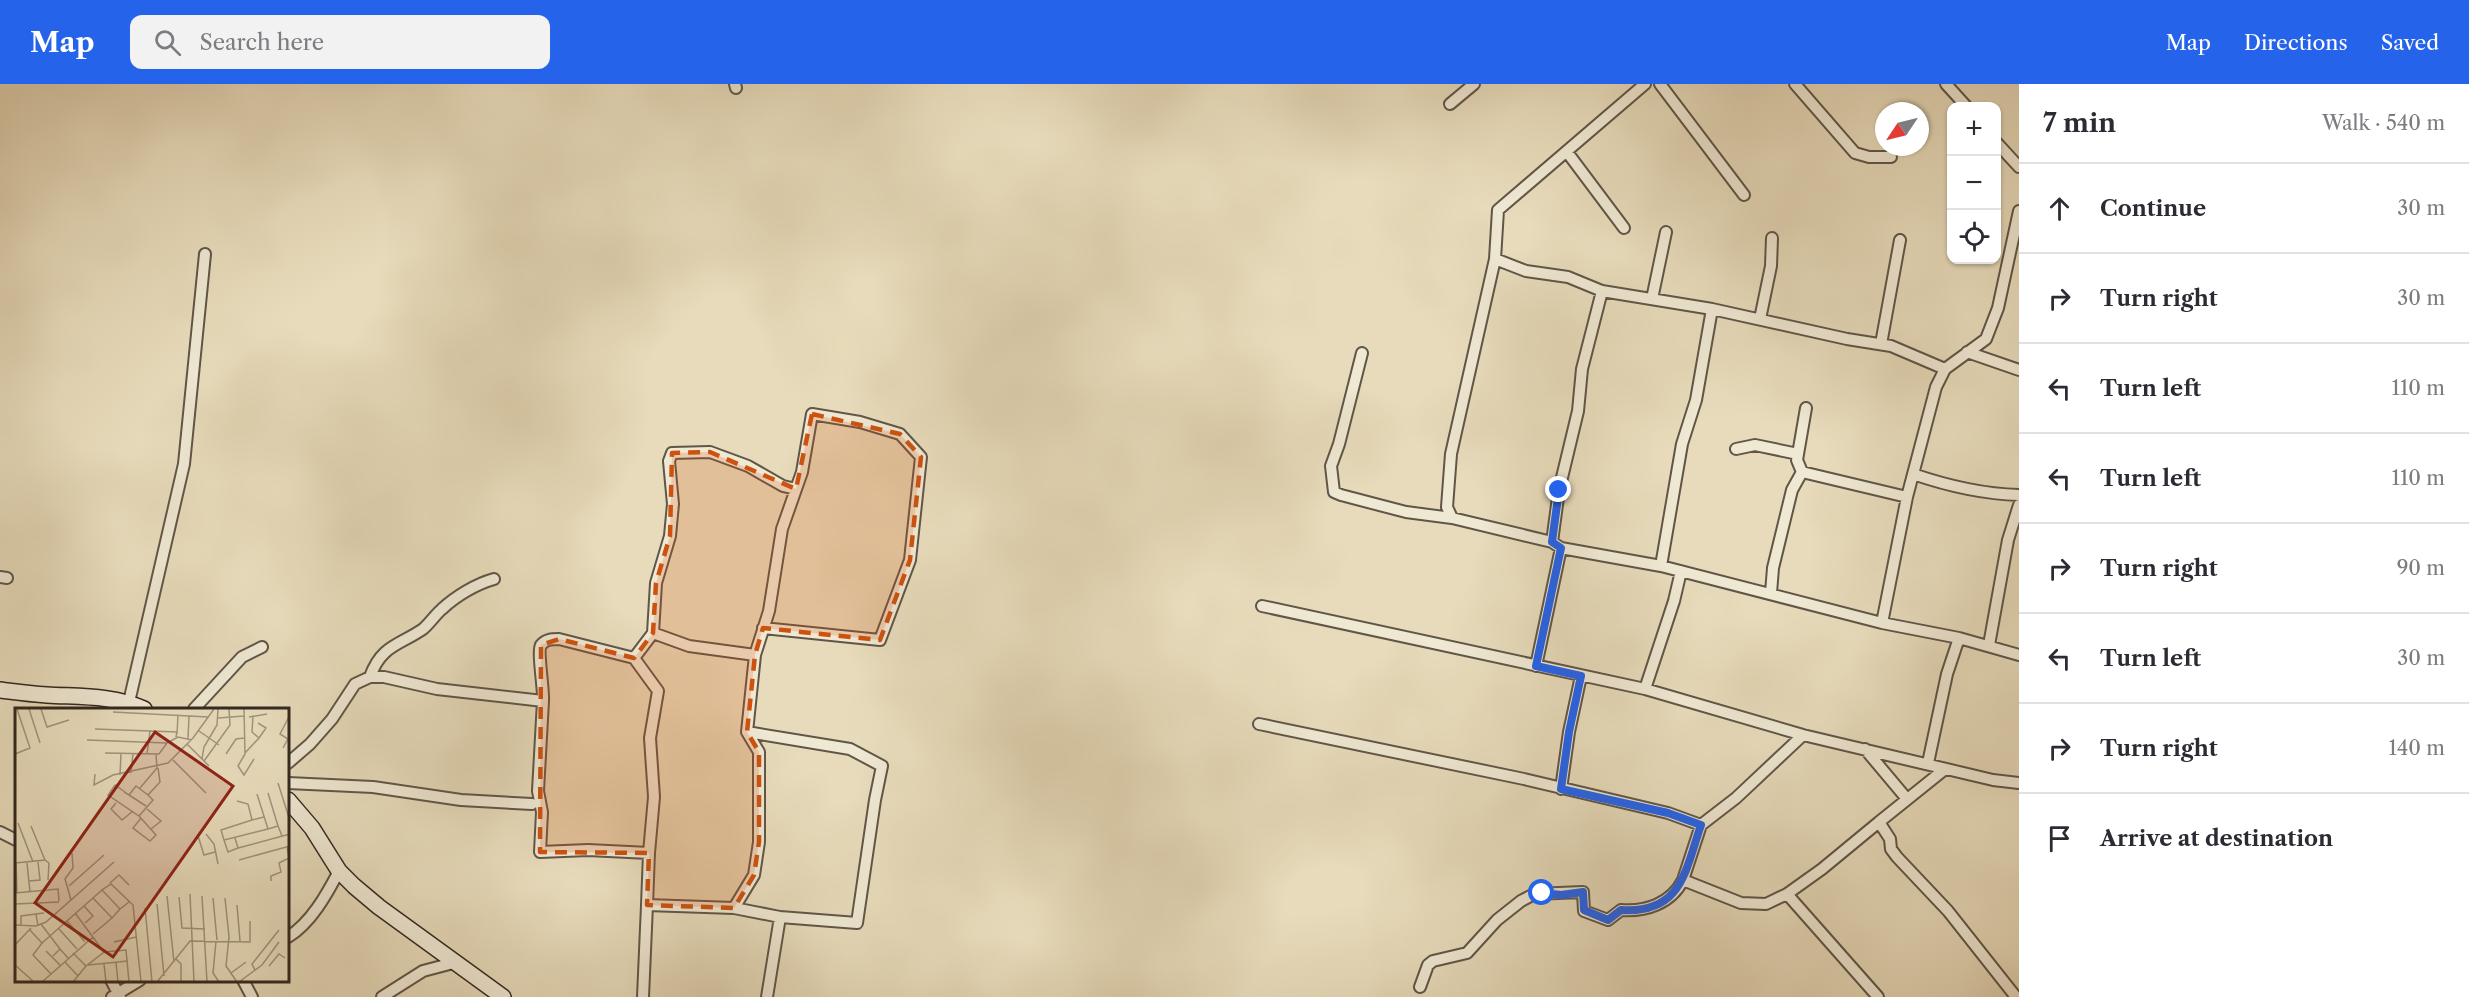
<!DOCTYPE html>
<html lang="en">
<head>
<meta charset="utf-8">
<style>
  :root { --surface:#fff; --page:#f2f2f3; --text:#2b2b33; --muted:#7c7c81; --line:#e1e1e2; --accent:#2563eb }
  body { margin:0; font-family:"Libre Caslon Text",serif; background:var(--page); color:var(--text) }
  .controls { position:absolute; right:18px; top:18px; display:grid; overflow:hidden; border-radius:12px; box-shadow:0 2px 4px #0004 }
  .controls button { width:54px; height:54px; display:grid; place-items:center; padding:0; border:0; border-bottom:2px solid var(--line); background:var(--surface); color:var(--text); font:30px sans-serif }
  .compass { position:absolute; left:1875px; top:18px; width:54px; height:54px; border-radius:50%; background:var(--surface); box-shadow:0 2px 4px #0004; rotate:235deg }
  .stop { position:absolute; width:18px; height:18px; margin:-14px; border:4px solid #2563eb; border-radius:50%; background:#fff }
  .stop.end { background:#2563eb; border-color:#fff; box-shadow:0 2px 6px #0008 }
  .list { margin:0; padding:0; list-style:none }
  h2 { display:flex; justify-content:space-between; align-items:center; height:78px; margin:0; padding:0 24px; font-size:26px }
  h2 small { font-size:20px; font-weight:400; color:var(--muted) }
  .list li { display:grid; grid-template-columns:39px 1fr auto; gap:18px; align-items:center; box-sizing:border-box; height:90px; padding:0 24px; border-top:2px solid var(--line) }
  .list b { display:block; font-size:22px; white-space:nowrap }
  .list em { font-size:20px; font-style:normal; color:var(--muted) }
  .icon { flex:none; width:33px; height:33px; fill:none; stroke:currentColor; stroke-width:2; stroke-linecap:round; stroke-linejoin:round }
  .map { position:relative; flex:none; width:2019px; height:913px; overflow:hidden }
  header { display:flex; align-items:center; gap:36px; box-sizing:border-box; height:84px; padding:0 30px; background:var(--accent); color:#fff }
  header strong { font-size:28px }
  nav { display:flex; gap:33px; margin-inline-start:auto; font-size:21px }
  .search { width:420px; height:54px; background:var(--page); display:flex; align-items:center; gap:15px; box-sizing:border-box; padding:0 21px; border-radius:12px; color:var(--muted); font-size:22px }
  main { display:flex }
  aside { flex:1; background:var(--surface) }
  .map>svg:first-child { display:block }
</style>
</head>
<body>
<header>
<strong>Map</strong>
<div class="search"><svg class="icon" aria-label="search" viewBox="0 0 24 24"><circle cx="10" cy="10" r="6"/><path d="M15 15l6 6"/></svg>Search here</div>
<nav><a>Map</a><a>Directions</a><a>Saved</a></nav>
</header>
<main>
<div class="map">
<svg width="2019" height="913" viewBox="0 0 2019 913">
  <rect width="100%" height="100%" fill="#e7dbbb"/>
  <filter id="stains"><feTurbulence type="fractalNoise" baseFrequency=".00333" numOctaves="4"/><feColorMatrix values="0 0 0 0 .2 0 0 0 0 .09 0 0 0 0 .02 0 0 0 .5 -.17"/></filter>
  <radialGradient id="worn" r=".72"><stop offset=".6" stop-color="#630" stop-opacity="0"/><stop offset="1" stop-color="#630" stop-opacity=".3"/></radialGradient>
  <g fill="none" stroke-linecap="round" stroke-linejoin="round">
    <defs>
      <path id="street" d="M735 0 736 4
        M1660 0 1744 111
        M1795 0 1855 69 1869 73H1891
        M1946 0 1966 22
        M1450 20 1474 0
        M1996 58 2019 83
        M1567 68 1624 144
        M1495 175 1526 187 1568 193 1602 207 1582 285 1578 327 1559 406 1552 458 1452 434 1447 423 1451 370 1495 175 1498 126 1645 0
        M1602 207 1712 225 1696 316 1682 360 1661 482
        M1652 215 1666 148
        M1712 225 1847 255 1891 262 1945 285
        M1760 235 1771 182 1772 154
        M1881 260 1900 156
        M1967 268 2019 286
        M1362 269 1339 360 1331 382 1334 408 1341 411 1406 428 1452 434
        M1736 365 1755 361 1798 370
        M1802 388 1797 376 1806 324
        M1913 390C1948 402 1982 410 2019 411
        M1552 458 1561 464 1661 482 1882 539 1959 554 2019 571
        M0 493 7 494
        M1771 509 1773 484 1792 406 1802 388 1907 413
        M1262 522 1645 605 1803 651 1993 696 2019 699
        M1882 539 1907 413 1936 303 1945 285 1986 255 1998 224 2019 127
        M653 549 656 499 670 452 673 420 669 377 672 369 710 368 748 382 783 402 796 405
        M1989 561 2008 456 2019 421
        M755 571 769 527 782 445 802 388 812 330 860 338 900 350 921 373 910 476 880 556 763 544
        M634 574 658 607 650 654 654 713 649 769
        M1536 582 1561 464
        M370 593C381 561 400 561 423 545 430 539 435 531 442 525 456 512 476 500 494 495
        M1645 605 1674 517 1681 487
        M543 617 538 707 542 728 540 768 588 766 649 769 647 821 734 824
        M129 618 184 380 205 170
        M194 625 242 573 262 563
        M1259 640 1524 695 1668 729 1701 741
        M747 648 850 665 882 682 875 716 857 839 780 833
        M1865 665 1907 715
        M288 679 310 660 332 635 355 600 370 593H384L437 605 543 617C544 606 537 567 541 561 546 555 552 555 559 555L634 574 653 549 689 562 755 571 747 648 759 668V758L754 791 734 824 780 833 767 913
        M1928 679 1947 590 1959 554
        M1945 685 1879 738 1890 755 1891 765 1897 773 1948 827 2016 913
        M288 699 373 703 461 716 532 720
        M1561 705 1569 648 1581 592
        M0 748 16 756
        M1683 796 1741 819 1766 820 1787 810
        M288 853C311 839 327 810 339 787
        M111 896 120 913
        M243 896 252 913
        M1420 903 1428 881 1433 877 1467 869 1497 836 1521 817 1534 810 1583 808 1584 827 1608 836 1621 826C1645 828 1671 820 1683 796L1701 741 1736 714 1803 651
        M112 913 140 896
        M382 913 423 887 457 878
        M643 913 647 821
        M1878 913 1787 810 1822 785 1879 738"/>
      <path id="secondary" d="M0 606C16 608 31 610 47 611 81 613 112 611 144 625
        M288 716 312 744 339 787 354 802 379 823 503 913"/>
    </defs>
    <use href="#street" stroke="#605648" stroke-width="14"/>
    <use href="#secondary" stroke="#332921" stroke-width="18"/>
    <use href="#street" stroke="#efe8d3" stroke-width="10"/>
    <use href="#secondary" stroke="#efe8d3" stroke-width="15"/>
  </g>
  <g fill="none" stroke-linecap="round" stroke-linejoin="round">
    <path stroke="#2563eb" stroke-width="8" d="M1542 809 1561 811 1583 808 1584 826 1608 836 1621 826C1682 830 1685 787 1701 741L1668 729 1561 705 1569 648 1581 592 1536 582 1561 464 1552 458 1559 406"/>
  </g>
  <path fill="#cd520f" fill-opacity="0.2" stroke="#cd520f" stroke-width="4.5" stroke-dasharray="12 8" stroke-linejoin="round" d="M812 330 900 350 921 373 910 476 880 556 763 544 755 571 747 648 759 668V758L754 791 734 824 647 821 649 769 540 768 541 561 559 555 634 574 653 549 656 499 670 452 672 369 710 368 796 405Z"/>
  <g transform="translate(15 624)">
    <rect width="274" height="274" fill="#e7dbbb"/>
    <path fill="none" stroke="#9f947d" stroke-width="1.5" d="M14 1 25 35M26 1 32 19 54 12M229 1 230 46 223 58 229 67 239 51M98 4 193 9M234 9 252 6M203 10 229 8M243 15 251 20 244 30M80 21 162 24 161 29M184 23 204 37M162 26 163 7M173 31 174 8M72 32 152 35 163 29 177 32M172 36 194 58M268 40 273 31 265 26 275 7M90 45 144 46 152 35M230 45 244 30 237 24 238 8M0 46 15 40 2 1M132 46 135 23M211 46 221 31 229 30M187 51 189 39 202 17 203 1M158 52 191 85M189 53 215 17 214 1M116 65 118 45M80 66 79 77 98 67 153 55 178 30 199 1M105 67 106 45M263 75 275 113M125 80 142 60 141 46M109 84 114 87 121 78 133 87M110 84 100 77 93 87 124 108 138 92 133 87 145 74 143 60M253 85 263 118M242 86 253 121 263 118 267 128M114 87 131 98M222 93 233 96 237 112 249 109M101 95 96 101 107 112 118 103M132 101 146 113 136 121M124 108 141 127 135 133 118 120 126 110M3 115 18 154M191 126 199 136 203 156M183 128 189 147 200 144M220 130 223 140 275 126M209 132 206 122 237 112M223 140 213 144 209 132 253 121M30 152 34 155 33 172M224 152 275 138M0 155 30 152 16 118M1 155 2 185M12 155 15 184M14 173 25 172 23 154M256 173V168L266 164 264 155 274 150 272 139M95 175 104 167 114 177M54 178 89 147M0 185 43 181 44 193M175 186 179 274M152 188 159 254M187 188 192 274M164 189 167 220 190 221M78 190 97 210 105 201M198 190 202 232M210 190 214 229 211 258 222 274M56 192 50 171 58 160 57 145M114 194 105 201 87 182 96 176 118 197 126 274M0 196 44 194M142 196 149 268M222 197 225 233M69 198 78 208 70 215M130 200 137 274M52 213 70 234M26 216 45 241M0 217 21 218 31 214 99 154M6 218V208L21 206M23 218 21 206 29 205M14 221 27 235 18 247 36 266M44 221 62 241M78 226 97 210M201 233 198 265 204 274M99 234 121 229M27 235 87 182M0 237 16 220M31 243 45 257M89 244 111 242 114 274M58 245 71 258 89 244 60 205M38 248 45 241 53 250M161 251 166 256V274M50 254 63 268M101 255 103 274M89 256 91 274M0 257 19 274M73 257 113 253M254 258 264 246 270 250M240 262 237 256 264 222M216 265 231 254M27 274 78 229M58 274 71 258M142 274 175 233 235 234V213M224 274 247 257 264 234"/>
    <path fill="#8f2418" fill-opacity="0.15" stroke="#8f2418" stroke-width="3" d="M140 24 218 78 98 249 20 195Z"/>
    <rect width="274" height="274" fill="none" stroke="#332921" stroke-width="3"/>
  </g>
  <rect width="100%" height="100%" filter="url(#stains)"/>
  <rect width="100%" height="100%" fill="url(#worn)"/>
</svg>
<div class="controls">
<button>+</button>
<button>−</button>
<button><svg class="icon" aria-label="locate" viewBox="0 0 24 24"><circle cx="12" cy="12" r="6"/><path d="M12 2v4M12 18v4M2 12h4M18 12h4"/></svg></button>
</div>
<svg class="compass" viewBox="-18 -18 36 36"><path d="M0-13l5 13h-10z" fill="#e53935"/><path d="M0 13l5-13h-10z" fill="#7c7c81"/></svg>
<div class="stop" style="left:1542px;top:809px"></div>
<div class="stop end" style="left:1559px;top:406px"></div>
</div>
<aside>
<h2>7 min<small>Walk · 540 m</small></h2>
<ul class="list">
<li><svg class="icon" aria-label="ahead" viewBox="0 0 24 24"><path d="M12 20V5M6 11l6-6 6 6"/></svg><div><b>Continue</b></div><em>30 m</em></li>
<li><svg class="icon" aria-label="right" viewBox="0 0 24 24"><path d="M7 20v-9h11M14 6l5 5-5 5"/></svg><div><b>Turn right</b></div><em>30 m</em></li>
<li><svg class="icon" aria-label="left" viewBox="0 0 24 24"><path d="M17 20v-9H6M10 6l-5 5 5 5"/></svg><div><b>Turn left</b></div><em>110 m</em></li>
<li><svg class="icon" aria-label="left" viewBox="0 0 24 24"><path d="M17 20v-9H6M10 6l-5 5 5 5"/></svg><div><b>Turn left</b></div><em>110 m</em></li>
<li><svg class="icon" aria-label="right" viewBox="0 0 24 24"><path d="M7 20v-9h11M14 6l5 5-5 5"/></svg><div><b>Turn right</b></div><em>90 m</em></li>
<li><svg class="icon" aria-label="left" viewBox="0 0 24 24"><path d="M17 20v-9H6M10 6l-5 5 5 5"/></svg><div><b>Turn left</b></div><em>30 m</em></li>
<li><svg class="icon" aria-label="right" viewBox="0 0 24 24"><path d="M7 20v-9h11M14 6l5 5-5 5"/></svg><div><b>Turn right</b></div><em>140 m</em></li>
<li><svg class="icon" aria-label="arrive" viewBox="0 0 24 24"><path d="M6 21V4h12l-3 4 3 4H6"/></svg><div><b>Arrive at destination</b></div></li>
</ul>
</aside>
</main>
</body>
</html>
